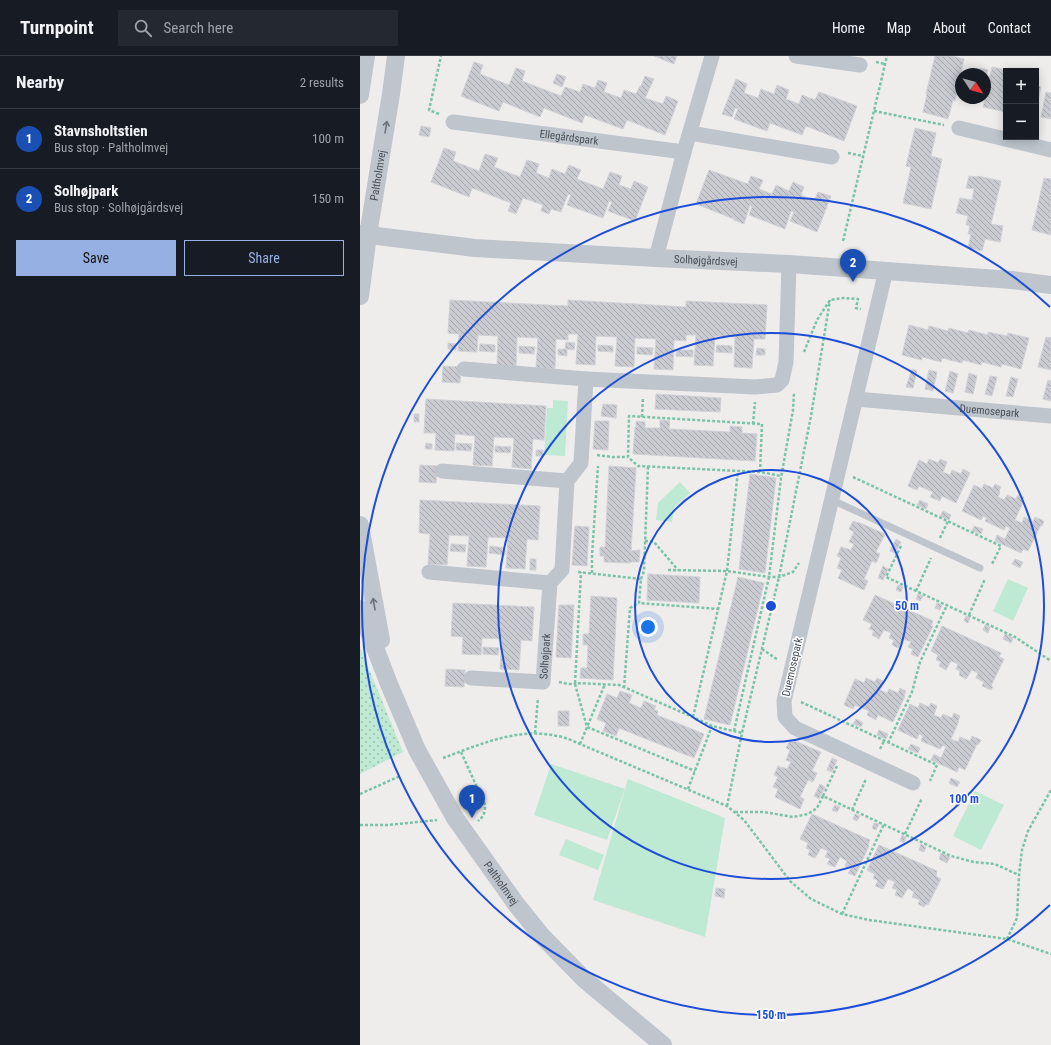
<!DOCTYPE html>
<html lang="en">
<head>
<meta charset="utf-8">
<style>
  :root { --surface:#171b24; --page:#242831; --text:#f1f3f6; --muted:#9ea1a6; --line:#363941; --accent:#97b0e3 }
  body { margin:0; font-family:"Roboto Condensed",sans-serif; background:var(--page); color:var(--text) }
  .controls { position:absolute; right:12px; top:12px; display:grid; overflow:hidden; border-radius:0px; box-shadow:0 2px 10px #0003 }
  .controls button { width:36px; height:36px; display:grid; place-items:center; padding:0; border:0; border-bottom:1px solid var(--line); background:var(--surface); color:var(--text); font:20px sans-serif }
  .compass { position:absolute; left:595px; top:12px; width:36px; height:36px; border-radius:50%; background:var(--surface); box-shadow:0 2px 10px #0003; rotate:126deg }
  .you { position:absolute; left:288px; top:571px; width:14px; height:14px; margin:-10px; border:3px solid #fff; border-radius:50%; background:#1a73e8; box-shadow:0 0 0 6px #1a73e833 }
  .badge { display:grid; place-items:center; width:26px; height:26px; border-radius:50%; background:var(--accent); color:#fff; font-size:13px; font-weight:700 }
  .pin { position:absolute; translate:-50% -33px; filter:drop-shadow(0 1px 2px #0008) }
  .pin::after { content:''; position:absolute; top:21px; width:14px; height:12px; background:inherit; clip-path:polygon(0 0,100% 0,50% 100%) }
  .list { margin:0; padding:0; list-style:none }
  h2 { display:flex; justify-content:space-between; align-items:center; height:52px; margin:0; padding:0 16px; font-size:17px }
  h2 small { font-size:13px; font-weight:400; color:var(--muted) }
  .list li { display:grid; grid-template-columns:26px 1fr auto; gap:12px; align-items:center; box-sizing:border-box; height:60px; padding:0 16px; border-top:1px solid var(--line) }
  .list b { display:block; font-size:15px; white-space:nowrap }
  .list p { margin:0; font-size:13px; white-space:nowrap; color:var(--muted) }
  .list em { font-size:13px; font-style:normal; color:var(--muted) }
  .actions { display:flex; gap:8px; padding:12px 16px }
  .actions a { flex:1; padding:9px 0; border:1px solid var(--accent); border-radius:0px; text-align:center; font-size:14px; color:var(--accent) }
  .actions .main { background:var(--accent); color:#111 }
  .icon { flex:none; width:22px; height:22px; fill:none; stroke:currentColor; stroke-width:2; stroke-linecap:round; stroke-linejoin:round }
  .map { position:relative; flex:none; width:691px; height:989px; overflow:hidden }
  header { display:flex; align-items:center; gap:24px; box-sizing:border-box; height:56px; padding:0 20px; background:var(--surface); border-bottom:1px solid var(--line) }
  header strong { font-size:19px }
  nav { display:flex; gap:22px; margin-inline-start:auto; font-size:14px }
  .search { width:280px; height:36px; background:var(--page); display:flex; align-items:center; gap:10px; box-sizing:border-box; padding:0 14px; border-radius:0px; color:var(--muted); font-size:15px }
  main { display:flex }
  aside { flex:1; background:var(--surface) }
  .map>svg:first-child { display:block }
</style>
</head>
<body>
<header>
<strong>Turnpoint</strong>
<div class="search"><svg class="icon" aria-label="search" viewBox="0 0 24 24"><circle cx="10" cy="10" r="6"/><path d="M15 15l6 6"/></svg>Search here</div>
<nav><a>Home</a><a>Map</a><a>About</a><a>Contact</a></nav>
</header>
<main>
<aside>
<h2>Nearby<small>2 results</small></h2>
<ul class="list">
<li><span class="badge" style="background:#1a4fb4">1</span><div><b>Stavnsholtstien</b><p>Bus stop · Paltholmvej</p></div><em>100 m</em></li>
<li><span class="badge" style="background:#1a4fb4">2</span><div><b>Solhøjpark</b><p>Bus stop · Solhøjgårdsvej</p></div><em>150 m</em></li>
</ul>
<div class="actions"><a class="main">Save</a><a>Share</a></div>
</aside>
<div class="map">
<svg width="691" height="989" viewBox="0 0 691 989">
  <defs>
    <pattern id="grass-dots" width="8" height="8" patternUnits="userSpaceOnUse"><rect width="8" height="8" fill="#bee9d3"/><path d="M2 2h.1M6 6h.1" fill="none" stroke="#9cbfae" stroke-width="1.8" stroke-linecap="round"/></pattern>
    <pattern id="building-back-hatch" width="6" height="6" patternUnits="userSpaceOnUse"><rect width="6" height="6" fill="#cacbd1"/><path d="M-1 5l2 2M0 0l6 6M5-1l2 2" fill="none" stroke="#a6a7ac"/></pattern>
  </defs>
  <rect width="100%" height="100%" fill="#efecec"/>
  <path fill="url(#grass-dots)" d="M0 591 43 696 0 718Z"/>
  <path fill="#bee9d3" d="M193 344 208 345 205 400 184 399 187 352H193Z
    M320 426 330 437 314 452 312 466 296 464 298 447Z
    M648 523 668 532 653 565 633 555Z
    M191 708 265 733 247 784 174 759Z
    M268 723 365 762 345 881 233 844Z
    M615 735 644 749 621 794 593 780Z
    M206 783 244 799 238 814 199 799Z"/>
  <path fill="url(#building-back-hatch)" stroke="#d1d2d7" d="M294 0H317L314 8Z
    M575 0H591L604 3 595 45 593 44 588 63 563 56 567 38H566Z
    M114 6 123 9 120 18 149 29 156 12 165 15 162 25 201 40 205 31 220 36 223 28 235 32 238 24 247 27 244 36 261 42 264 34 276 38 280 30H281L285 20 294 23 285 42 303 48 306 40 318 45 305 79 267 64 263 73 225 59 222 67 184 52 180 61 143 46 139 55 101 40Z
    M632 11 651 15H646V56L623 51Z
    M620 12 628 14 625 24V18H619Z
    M197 18 206 21 202 31 193 27Z
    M376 23 387 28 384 37 398 42 401 33 414 38 417 29 429 34 426 43 439 48 442 39 455 44 459 36 497 50 484 85 446 70 442 79 410 67 407 75 374 63 378 53 375 52 372 61 362 58Z
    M676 29 681 31 678 45H676Z
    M686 36 691 37V63L681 61Z
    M61 70 71 72 69 81 59 79Z
    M555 72 576 77 571 100 582 103 571 153 543 147 551 111 546 110Z
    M84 92 96 96 93 105 119 115 125 98 138 102 134 111 160 121 167 104 179 108 176 117 189 122 192 113 205 118 209 109 221 114 217 123 243 133 250 116 262 120 259 129 271 133 274 125 288 131 275 165 248 155 252 146 249 145 243 162 207 149 211 139 208 138 201 156 191 153 189 158 181 155 183 149 163 142 156 158 148 155 151 147 112 132 109 141 71 126Z
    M349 114 388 128 391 120 403 124 399 133 412 138 416 129 429 135 433 126 444 131 441 139 454 145 458 136 471 140 457 176 430 165 434 156 431 155 425 173 389 159 392 151 390 149 384 168 374 164V163L336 148Z
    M609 120 617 121 618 120 641 125 631 168 643 170 640 186 625 183 622 195 608 192 611 178H608L610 170 606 169 608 160 596 157 600 142 612 144 614 133 606 132Z
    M684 122 691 123V179L672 174Z
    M90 244 208 250V244L326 251V245L407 249 405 283H394L392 312 374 311 375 281 355 280 353 310 334 309 336 279H326V285L314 284 313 314 294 313 296 283 275 282 274 311 255 310 257 281 236 280 235 309 216 308 218 278H208V284L196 283 195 313 176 312 178 282 157 281 156 311 137 310 138 280 118 279 117 296 98 295 99 278 88 277Z
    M549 269 568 274 569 270 588 275 589 272 608 277 609 274 628 279V276L647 280 648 277 669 282 661 313 642 308 641 311 622 306 621 309 603 304 602 307 582 302 581 306 562 301V304L542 299Z
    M686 281 691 282V314L678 311Z
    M206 286 215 287 214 294 207 293V300L198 299V293H205Z
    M88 287 96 288V294L88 293Z
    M120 288 135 289V296L119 295Z
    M238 289 253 290V296L238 295Z
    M357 289 372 290V297L356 296Z
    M159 290 175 291 174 298 159 297Z
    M277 291 293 292 292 299 277 298Z
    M397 292 405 293V299H396Z
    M317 294H333V301L316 300Z
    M83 310 101 311 100 327 82 326Z
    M552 313 557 315 553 332 546 331Z
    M569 314 577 316 573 335 565 333Z
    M590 315 598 318 593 337 585 335Z
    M609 317 617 320 613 338 605 336Z
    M630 320 637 321 632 340 625 338Z
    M651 321 658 323 653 341 646 340Z
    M688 324 691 325V345L683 343Z
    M296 338 361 342 360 356 295 353Z
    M66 343 186 350 184 384 173 383 171 413 152 411 154 382 134 381 132 410 113 409 115 380 95 378 94 395 75 394 76 377H64Z
    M243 348 257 349 256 362 241 360Z
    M54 358H59V366H54Z
    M300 364 310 365 309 373 370 376V370L382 371V377L397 378 395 405 273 398 275 371H276V365L285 366V372H300Z
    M235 365H249L248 394 233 393Z
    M66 387 72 388V393H65Z
    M96 387 112 388 111 395 96 394Z
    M135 390 151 391 150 397 135 396Z
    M176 394H183V400H176Z
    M569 403 578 407 580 403 587 406 583 416 590 419 592 414 601 418 603 413 610 417 596 447 582 440 580 445 570 441 573 436 559 430 557 434 548 430 559 404 567 408Z
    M60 409 77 410 76 427 59 426Z
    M249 410 276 412 271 495 280 494 279 506H271L270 507 244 506V500H240V491H245Z
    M390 418 416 422 405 517 379 513Z
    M624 428 633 432 635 428 641 431 639 435 640 436 638 441 644 444 647 439 656 443 658 439 664 441 662 446H663L655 464 662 467 664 461 673 466 675 461 684 465 682 470 681 469 668 495 663 493 661 497 635 485 637 479 645 483 650 472 646 470 644 474 625 465 627 462 623 460 621 464 602 455 614 429 622 433Z
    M60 444 180 450 178 484 167 483 165 513 146 512 148 482 128 481 126 511 107 510 109 480 89 479 87 509 68 508 70 478 59 477Z
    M560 444 568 448 566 453 557 449Z
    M583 455 591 459 589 464 580 460Z
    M493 465 498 467V466L525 478 516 496 520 498 516 507 512 505 504 523 508 525 504 534 478 522 482 514 477 512 481 502 477 500 481 491 491 494 494 488 489 486 494 476 489 473Z
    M215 470 229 471 227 510 212 509Z
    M614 470 623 473 621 478 612 475Z
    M536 483 541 486 535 497 530 495Z
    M91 488 106 489 105 496 90 495Z
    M130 490 145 492V499L129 497Z
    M170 503H176V514H170Z
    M655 503 663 506 660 512 652 508Z
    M523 510 528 513 523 524 518 522Z
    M288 518 340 521 339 547 287 544Z
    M378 521 404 527 370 669 344 663Z
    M538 529 543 531 541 536 536 534Z
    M558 538 563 540 560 545 556 543Z
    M515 539 573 565 571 570H573L558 601 551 598 553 593 548 591 551 586 544 583 538 592 532 589 534 584 529 582 531 577 524 574 519 583 512 579 514 575 509 573 512 568 503 564Z
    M231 540 257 542 253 624 220 622 221 612H227L228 589H223V578H229Z
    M93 547 174 551 172 585 161 584 159 614 140 613 142 583 122 582 121 599 102 598 103 581 91 580Z
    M577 547 582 549 580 554 575 552Z
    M199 549H214L211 602 196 601Z
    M606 560 610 562 608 567 604 565Z
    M625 569 630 571 628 577 623 574Z
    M582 570 641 597 639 601 644 603 631 630 633 631 631 634 622 630 624 626 616 622 618 617 612 614 606 623 599 619 600 615 596 613 598 608 591 605 586 614 579 610 581 606 576 604 578 599 571 595Z
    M645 578 653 582 651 587 643 583Z
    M123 591 139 592 138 599 123 598Z
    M86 613 105 614 104 631 85 630Z
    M506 622 515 626 517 622 523 625 521 629 522 630 520 634 527 637 529 633 538 637 540 632 546 635 544 640H545L533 666 518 659 516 664 507 659 509 655 495 649 493 653 484 649 495 623 504 627Z
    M260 635 272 639 269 647 281 652 284 645 296 650 294 654 298 655 297 659 344 678 334 702 259 672 256 680 243 675 246 667 237 663 247 638 257 642Z
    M560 647 569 651 571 647 577 650 574 659 581 662 583 658 592 662 594 657 600 660 598 665H599L591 683 598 686 600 681 610 685 612 680 621 684 618 689 617 688 605 714 599 711 597 716 571 704 574 698 581 702 586 691 583 689 580 693 561 685 563 680 559 678 557 683 538 674 550 648 558 652Z
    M198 655H209V670H198Z
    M496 663 503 667 501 671 493 668Z
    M519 674 528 678 526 683 517 679Z
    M430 684 434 686 435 685 461 696 452 715 457 717 453 726 448 724 440 741 444 743 440 753 415 741 418 733 413 731 418 721 414 719 418 710 422 712V711L427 713 431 706 426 704 430 694 426 692Z
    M551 688 560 692 558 697 548 693Z
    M472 702 477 704 472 716 467 714Z
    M591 722 600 726 597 731 589 727Z
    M460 728 465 731 459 743 454 740Z
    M475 749 480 751 477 756 472 754Z
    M452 758 510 784 508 789 509 790 495 820 488 817 491 813 485 810 487 805 480 801 475 811 467 808 470 803 465 801 468 795 461 792 455 802 448 799 450 794 446 792 448 787 440 783Z
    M495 758 500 760 497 765 493 763Z
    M514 767 519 768 516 774 512 772Z
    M542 779 546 781 544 787 540 785Z
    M561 788 566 791 564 796 559 794Z
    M519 789 577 815 576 820 581 823 568 849 566 848 564 851 558 848 560 844 552 841 554 836 548 832 542 842 535 839 537 834 532 832 535 826 528 823 523 833 515 830 518 825 513 822 515 818 507 814Z
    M581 797 590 801 587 807 579 803Z
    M356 832 365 833 364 842 355 840Z"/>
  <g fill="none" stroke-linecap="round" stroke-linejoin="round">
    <path stroke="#79c4a7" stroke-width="2.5" stroke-dasharray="3 2" stroke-linecap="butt" d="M516 6 525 8
      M514 55 584 69
      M79 58 69 54 81 0
      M488 97 503 100
      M483 185 527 0
      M444 296 457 264 470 244 483 242 498 243 496 252 501 253
      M282 361 283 341
      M393 368 395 346
      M237 399 252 401H268
      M400 416 402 368 269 360 268 401 278 410 400 416 421 420
      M493 421 641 490 632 508
      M580 482 588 465
      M285 485 294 486 318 514
      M541 490 526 521 655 581 691 605
      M308 514 367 515 409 521H419L433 516 439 507
      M218 516 281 523 279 547 359 553
      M232 517V499L238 410
      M281 523 284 515 288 410
      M556 535 571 502
      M609 559 625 523
      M402 593 418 604
      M199 626 208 628H215V627L259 629 333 661 352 670 382 677
      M215 627 221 516
      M215 628 227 671 335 715
      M264 632 270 552 279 547
      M441 646 577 709 570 725
      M333 661 367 515 378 415
      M374 675 409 521 421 422 433 354 434 337V336
      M175 677 178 642
      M528 687 552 636 560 606 587 549
      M220 688 245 628
      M520 693 524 685
      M101 696 125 749C125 757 124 760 118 765
      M83 702C119 689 157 671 197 680 205 681 213 685 220 688L367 750 384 764 430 825 451 843 482 858 509 864 647 883 691 898
      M477 710 463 740 591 800 614 806 635 808 659 819
      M328 733 352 670
      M0 738 40 720
      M367 750 382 677 419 521 451 360 470 244
      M492 754 506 723
      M375 756H404L433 761 448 758 457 752 463 740
      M0 769H28L77 764
      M545 778 562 742
      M482 858 524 768
      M647 883 657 862 659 819 662 794 668 775 691 734"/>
    <path stroke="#bec5cd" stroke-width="7" d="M472 444 620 512"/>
    <g stroke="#bec5cd" stroke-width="15">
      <path d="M436 0 500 9"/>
      <path id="s1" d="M93 66 324 96"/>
      <path d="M599 72 691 94"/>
      <path d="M330 77 472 101"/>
      <path d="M296 202 324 96 352 0"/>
      <path d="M526 214 424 645 425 661 435 672 553 727"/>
      <path d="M104 313 226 323"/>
      <path id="s2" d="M496 343 691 360"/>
      <path d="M82 415 207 425"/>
      <path d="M69 516 190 527"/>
      <path id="s3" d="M111 622 183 626 190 527 202 514 207 425 221 407 226 323 395 331 417 329 422 324 426 306 429 208"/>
    </g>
    <g stroke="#bec5cd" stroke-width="18">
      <path d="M0 39 6 0"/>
      <path id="s4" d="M0 178 115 192 296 202 429 208 652 224 691 229"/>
      <path id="s5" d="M0 240 8 179 31 38 36 0"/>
      <path d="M0 469 21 584"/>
      <path id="s6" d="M0 553 29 628 57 694 95 762 156 848 181 879 224 923 303 989"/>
    </g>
  </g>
  <defs><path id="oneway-shaft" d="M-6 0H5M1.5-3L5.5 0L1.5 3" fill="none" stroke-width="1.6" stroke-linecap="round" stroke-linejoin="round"/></defs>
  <g stroke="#6a727a">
    <use href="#oneway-shaft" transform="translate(26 71) rotate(-81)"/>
    <use href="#oneway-shaft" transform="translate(14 548) rotate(-100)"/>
  </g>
  <g fill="none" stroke="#1d4ed8" stroke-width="2">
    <circle cx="411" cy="550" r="136"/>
    <circle cx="411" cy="550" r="273"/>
    <path d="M690 849A409 409 0 1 1 690 251"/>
  </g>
  <g text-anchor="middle" stroke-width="3" stroke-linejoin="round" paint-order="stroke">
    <g font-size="11" fill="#464e57" stroke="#fff">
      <text dy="4" stroke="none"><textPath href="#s1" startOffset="117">Ellegårdspark</textPath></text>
      <text dy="4" stroke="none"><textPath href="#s5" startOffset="122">Paltholmvej</textPath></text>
      <text dy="4" stroke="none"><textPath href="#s4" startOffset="347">Solhøjgårdsvej</textPath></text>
      <text dy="4" stroke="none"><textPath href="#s2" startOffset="134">Duemosepark</textPath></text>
      <text dy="4" stroke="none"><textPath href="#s3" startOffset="98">Solhøjpark</textPath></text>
      <text transform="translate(432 611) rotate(-77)" y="4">Duemosepark</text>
      <text dy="4" stroke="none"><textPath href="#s6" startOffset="310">Paltholmvej</textPath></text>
    </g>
  </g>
  <circle cx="411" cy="550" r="6" fill="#1d4ed8" stroke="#fff" stroke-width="2"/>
  <g font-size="12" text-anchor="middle" font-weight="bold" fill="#1d4ed8" stroke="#fff" stroke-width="3" stroke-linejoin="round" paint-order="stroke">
    <text x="547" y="554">50 m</text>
    <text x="604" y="747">100 m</text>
    <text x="411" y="963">150 m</text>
  </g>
</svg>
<div class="controls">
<button>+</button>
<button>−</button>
</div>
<svg class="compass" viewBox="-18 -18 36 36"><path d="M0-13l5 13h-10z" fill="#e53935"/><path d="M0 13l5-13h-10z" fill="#9ea1a6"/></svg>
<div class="you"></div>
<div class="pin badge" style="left:112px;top:762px;background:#1a4fb4">1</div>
<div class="pin badge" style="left:493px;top:226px;background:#1a4fb4">2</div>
</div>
</main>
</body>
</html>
